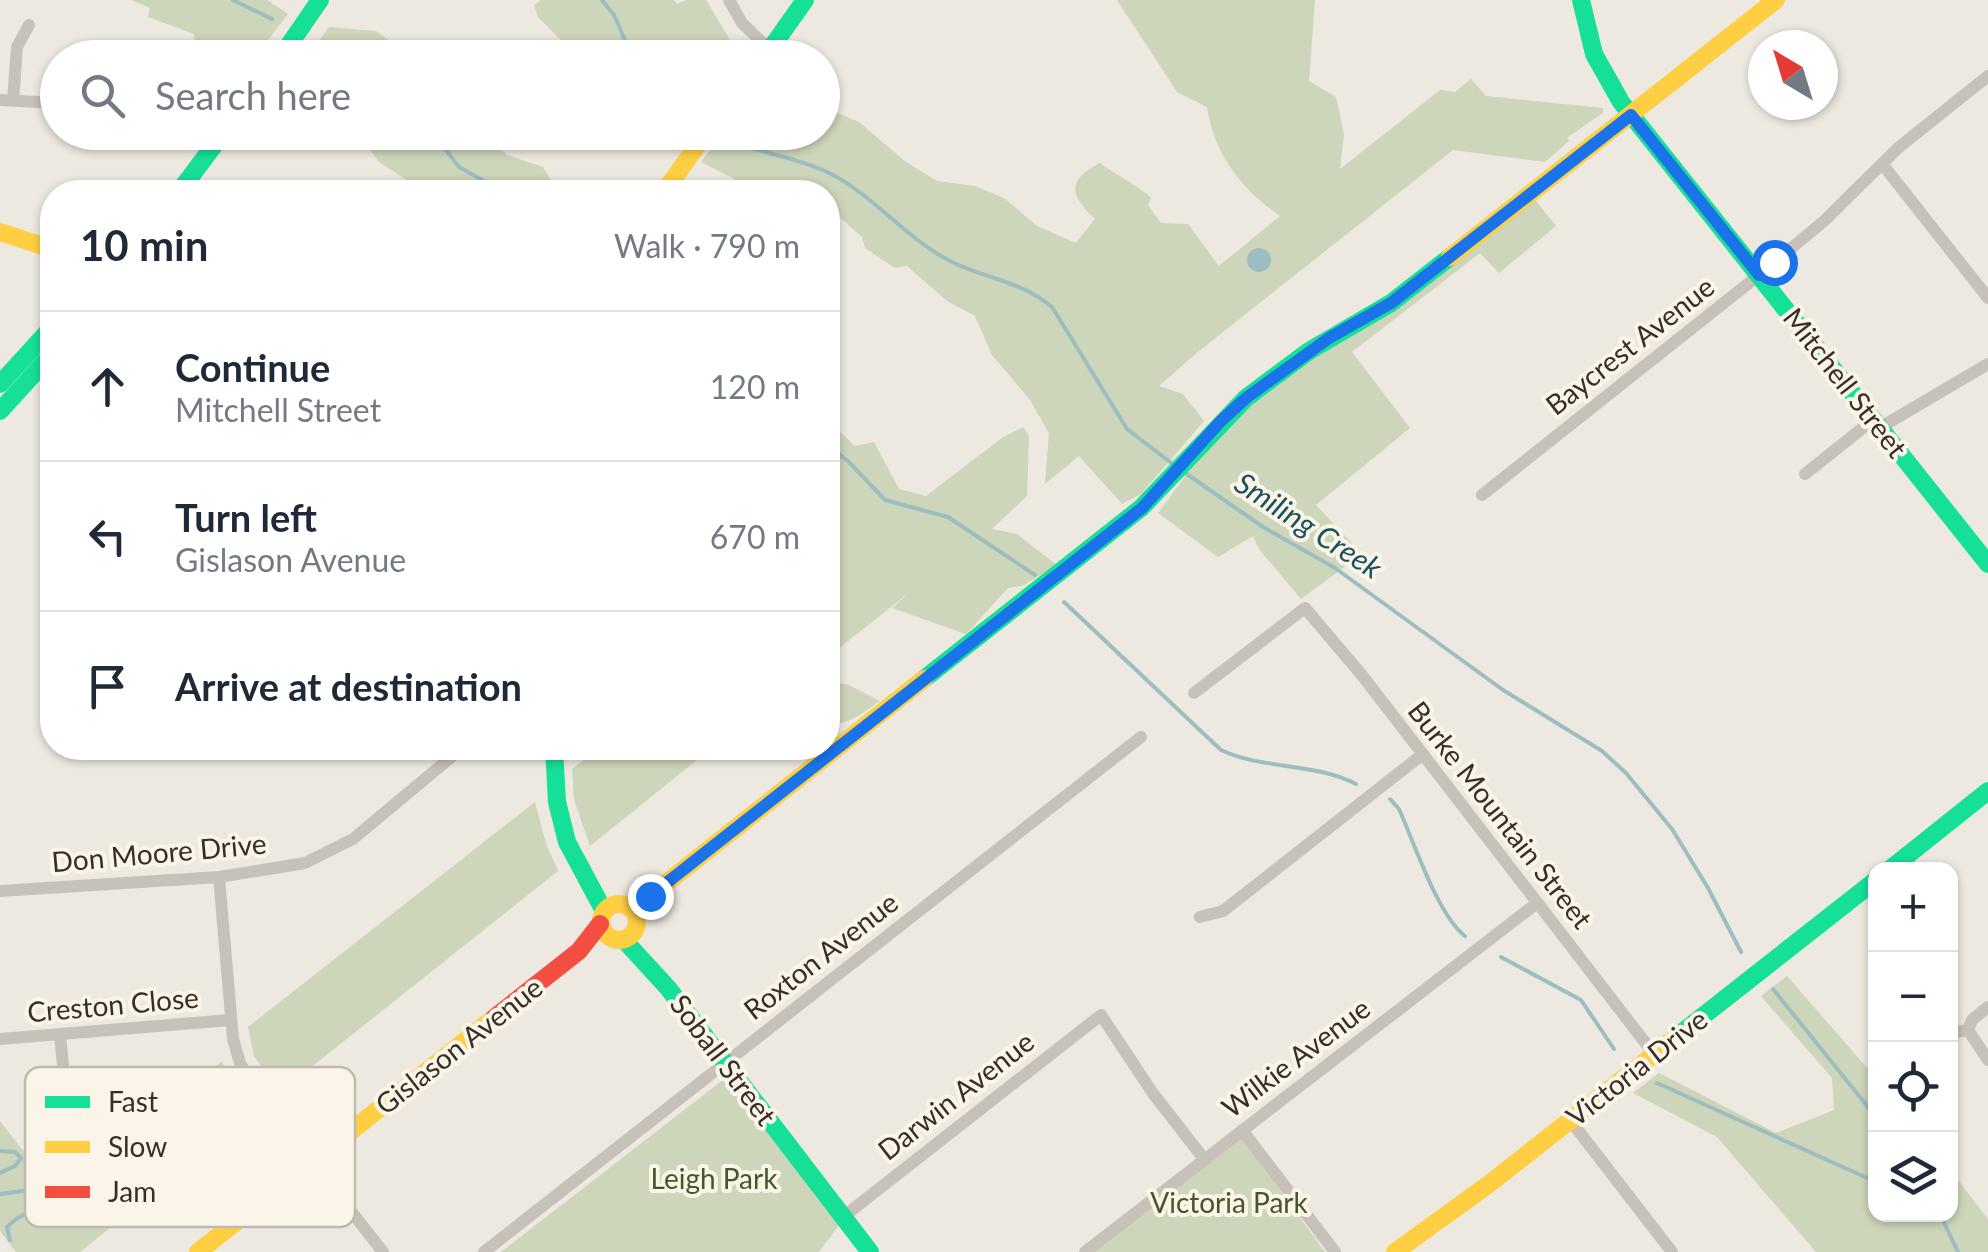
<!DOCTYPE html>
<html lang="en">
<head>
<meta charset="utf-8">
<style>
  :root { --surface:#fff; --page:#f6f6f7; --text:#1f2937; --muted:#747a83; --line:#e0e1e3 }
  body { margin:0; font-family:Lato,sans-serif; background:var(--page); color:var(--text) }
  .controls { position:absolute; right:30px; bottom:30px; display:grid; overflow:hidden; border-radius:20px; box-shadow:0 2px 8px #0004 }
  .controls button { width:90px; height:90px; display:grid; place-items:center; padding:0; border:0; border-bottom:2px solid var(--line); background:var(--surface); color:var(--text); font:50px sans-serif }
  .compass { position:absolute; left:1748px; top:30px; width:90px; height:90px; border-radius:50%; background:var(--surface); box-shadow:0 2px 8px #0004; rotate:322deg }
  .stop { position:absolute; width:30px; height:30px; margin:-22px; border:8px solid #1a73e8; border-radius:50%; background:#fff }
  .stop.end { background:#1a73e8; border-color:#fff; box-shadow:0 2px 10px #0008 }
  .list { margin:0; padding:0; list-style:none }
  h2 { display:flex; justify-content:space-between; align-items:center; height:130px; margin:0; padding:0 40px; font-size:42px }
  h2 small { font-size:32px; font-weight:400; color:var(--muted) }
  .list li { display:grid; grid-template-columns:65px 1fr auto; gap:30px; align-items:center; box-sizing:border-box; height:150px; padding:0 40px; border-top:2px solid var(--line) }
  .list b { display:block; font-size:38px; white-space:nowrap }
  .list p { margin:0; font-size:32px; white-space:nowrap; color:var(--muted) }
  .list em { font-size:32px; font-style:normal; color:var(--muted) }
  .icon { flex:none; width:55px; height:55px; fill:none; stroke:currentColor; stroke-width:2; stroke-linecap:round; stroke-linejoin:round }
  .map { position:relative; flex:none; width:1988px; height:1252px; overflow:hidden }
  .search { position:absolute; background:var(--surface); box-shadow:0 2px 8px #0004; left:40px; top:40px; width:800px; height:110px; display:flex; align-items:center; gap:25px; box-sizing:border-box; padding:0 35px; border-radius:55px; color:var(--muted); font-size:38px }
  .panel { position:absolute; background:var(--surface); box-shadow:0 2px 8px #0004; left:40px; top:180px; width:800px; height:580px; border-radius:40px }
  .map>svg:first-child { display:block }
</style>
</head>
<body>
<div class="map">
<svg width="1988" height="1252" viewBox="0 0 1988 1252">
  <rect width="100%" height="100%" fill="#ede9e1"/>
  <path fill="#cdd5ba" d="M131 0H267L288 14 255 57H234L227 53 221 57H190L195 47 194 34 148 17 150 8Z
    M541 0H674L677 4 686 0H706L729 38 731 56 578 57 538 17 534 5Z
    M1117 0H1315L1309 81 1336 97 1344 134 1340 169 1440 90 1455 92 1471 79 1486 96 1603 108V113L1568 137 1569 141 1545 162 1453 150 1199 351 1159 386 1183 394 1204 421 1141 494 1122 504 1079 456 1045 484 1049 433 1030 400 992 355 975 316 947 301 907 266 895 268 865 248 862 237 828 207V192H760L701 162 723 133 822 132 823 107 859 122 906 162 937 181 975 186 1004 198 1037 226 1076 243 1095 219C1070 196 1066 180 1100 163 1113 173 1142 188 1151 198L1148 205 1161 223 1188 224 1219 266 1280 216C1242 190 1214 154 1207 107L1177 92Z
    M329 27 376 31 412 57H307Z
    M358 133H484L507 155 543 167 557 190 565 192H425L379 162Z
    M641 133 687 132 688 133 673 151Z
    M1533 197 1556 226 1499 273 1480 253 1352 352 1410 428 1316 505 1362 554 1301 599 1259 549 1253 536 1218 557 1158 513 1219 431 1297 367Z
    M828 420 855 446 874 442 899 489 926 496 1002 438 1023 427 1029 436 1027 496 992 529 1017 534 1057 565 1022 586 1008 588 966 634 892 608 915 588 828 657V526L831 517 828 513Z
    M828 681 849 685 880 701C864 712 847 727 828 723Z
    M599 748H712L590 846 574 800 572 769Z
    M535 802 546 844 558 871 280 1092 254 1056 248 1027Z
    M1787 976 1875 1077 1876 1214H1950L1951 1171 1988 1219V1252H1816L1717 1137 1633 1093 1659 1073 1776 1133 1834 1110 1832 1078 1761 996Z
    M222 1061 233 1086 253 1113 80 1252H16L0 1231V1121L51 1186 157 1103 180 1095Z
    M728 1076 840 1224 819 1252H501Z
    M1238 1133 1325 1252H1085Z"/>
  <path fill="#9cbec0" d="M1247 260a12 12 0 1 1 24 0a12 12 0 1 1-24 0Z"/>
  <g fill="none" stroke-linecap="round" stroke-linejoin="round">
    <path stroke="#9cbec0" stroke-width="4" d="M233 0 272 19
      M602 0 614 15 633 58
      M325 49 337 58
      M432 132 459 167 504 192
      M711 132C751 153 795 155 835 176 878 200 910 242 954 263 988 279 1023 282 1052 307L1127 429 1174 465
      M828 446 848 461 885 500 948 517 1035 575
      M1181 470 1263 527 1335 568 1503 690 1602 751 1626 773 1672 829 1708 888 1741 952
      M1064 602 1221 750C1263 770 1314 762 1356 784
      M1390 799 1399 809C1414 842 1438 916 1465 936
      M1501 957 1581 1000 1614 1049
      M1773 989 1876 1117
      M1657 1083 1876 1182
      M0 1151 15 1152 21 1158 15 1166 0 1173
      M0 1194 31 1190 47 1191 56 1201 50 1209C31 1210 20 1214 7 1227L10 1240
      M1940 1214 1958 1252"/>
    <path stroke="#c7c1b9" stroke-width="12" d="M729 0 742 23 770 50
      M0 100 58 103
      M13 101 17 47 29 25
      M1883 165 1988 298
      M1881 427 1988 364
      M1805 474 1874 419
      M1482 495 1759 275 1824 221 1898 148 1988 76
      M1194 693 1305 608 1361 674 1654 1054
      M219 877 233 1039 240 1063 256 1090 383 1252
      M0 891 219 877 305 863 353 839 462 748
      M1200 917 1223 911 1423 754
      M1988 1007 1972 1020 1968 1030 1988 1060
      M1950 1033 1968 1030
      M60 1035 68 1115
      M0 1039 230 1020
      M1570 1120 1672 1252
      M1242 1130 1335 1252
      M843 1217 1101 1015 1152 1092 1204 1159
      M484 1252 1141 737
      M1085 1252 1537 903"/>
    <path stroke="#16e098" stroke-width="18" d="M1581 0 1594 54 1621 102 1988 564
      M280 58 320 0
      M764 58 805 0
      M179 192 224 132
      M0 384 52 327
      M0 411 52 354
      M924 679 1141 508 1246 398 1309 351 1391 303 1450 257
      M554 748 557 802 567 842 604 911
      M1889 870 1988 791
      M624 940 668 988 870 1252
      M1675 1038 1876 880"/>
    <path stroke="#ffcf43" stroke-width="18" d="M664 192 707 132
      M0 232 52 249
      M1450 257 1776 0
      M601 922a18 18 0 1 1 36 0a18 18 0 1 1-36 0Z
      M635 913 655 892 924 679
      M198 1252 494 1018
      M1395 1252 1489 1184 1675 1038"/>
    <path stroke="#f24e42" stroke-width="18" d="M494 1018 579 951 600 924"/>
  </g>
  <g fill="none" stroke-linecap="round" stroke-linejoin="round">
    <path stroke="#1a73e8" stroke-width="12" d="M650 896 1142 508 1221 421 1246 398 1329 338 1391 303 1631 115 1759 275 1774 262"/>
  </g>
  <g text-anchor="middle" stroke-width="8" stroke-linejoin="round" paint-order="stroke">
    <g font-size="28" fill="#382e28" stroke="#fbf4e8">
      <text transform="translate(1630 346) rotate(-38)" y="10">Baycrest Avenue</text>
      <text transform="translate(1845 383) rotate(52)" y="10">Mitchell Street</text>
      <text transform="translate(1500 815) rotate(52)" y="10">Burke Mountain Street</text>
      <text transform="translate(159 853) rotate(-5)" y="10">Don Moore Drive</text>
      <text transform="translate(821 956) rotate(-38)" y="10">Roxton Avenue</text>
      <text transform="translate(113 1005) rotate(-5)" y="10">Creston Close</text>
      <text transform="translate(459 1046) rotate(-38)" y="10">Gislason Avenue</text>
      <text transform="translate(1296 1058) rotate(-37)" y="10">Wilkie Avenue</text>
      <text transform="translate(723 1060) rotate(53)" y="10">Soball Street</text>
      <text transform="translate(1637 1068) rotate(-38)" y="10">Victoria Drive</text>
      <text transform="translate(956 1096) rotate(-38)" y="10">Darwin Avenue</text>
    </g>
    <g font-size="28" fill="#43582a" stroke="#fbf4e8">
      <text x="714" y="1189">Leigh Park</text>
      <text x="1229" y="1213">Victoria Park</text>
    </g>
    <g font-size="30" font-style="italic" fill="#1a525c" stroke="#fbf4e8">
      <text transform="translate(1308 526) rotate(33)" y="10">Smiling Creek</text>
    </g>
  </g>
  <rect x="25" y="1067" width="330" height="160" rx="15" fill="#fbf4e8" stroke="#c0b9ae" stroke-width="2.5"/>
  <rect x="45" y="1096" width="45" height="12" fill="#16e098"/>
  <rect x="45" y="1141" width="45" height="12" fill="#ffcf43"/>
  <rect x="45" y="1186" width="45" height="12" fill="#f24e42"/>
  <g font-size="28" fill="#382e28">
    <text x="108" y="1112">Fast</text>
    <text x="108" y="1157">Slow</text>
    <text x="108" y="1202">Jam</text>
  </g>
</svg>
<div class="controls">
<button>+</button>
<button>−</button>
<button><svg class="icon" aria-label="locate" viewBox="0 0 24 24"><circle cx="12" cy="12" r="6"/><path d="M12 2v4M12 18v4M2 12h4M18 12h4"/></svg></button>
<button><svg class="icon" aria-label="layers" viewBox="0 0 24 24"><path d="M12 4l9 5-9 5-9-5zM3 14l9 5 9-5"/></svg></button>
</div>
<svg class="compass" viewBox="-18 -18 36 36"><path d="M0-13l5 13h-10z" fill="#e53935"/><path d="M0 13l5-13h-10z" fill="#747a83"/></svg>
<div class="stop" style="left:1774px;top:262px"></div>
<div class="stop end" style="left:650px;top:896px"></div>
<div class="search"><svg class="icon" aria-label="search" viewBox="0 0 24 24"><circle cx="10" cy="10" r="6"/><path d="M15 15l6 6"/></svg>Search here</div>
<section class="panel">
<h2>10 min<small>Walk · 790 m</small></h2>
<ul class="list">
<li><svg class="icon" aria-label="ahead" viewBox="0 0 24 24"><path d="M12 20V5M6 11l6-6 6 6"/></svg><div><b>Continue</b><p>Mitchell Street</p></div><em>120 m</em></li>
<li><svg class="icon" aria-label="left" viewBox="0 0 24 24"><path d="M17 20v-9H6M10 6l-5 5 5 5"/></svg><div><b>Turn left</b><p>Gislason Avenue</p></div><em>670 m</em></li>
<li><svg class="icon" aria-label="arrive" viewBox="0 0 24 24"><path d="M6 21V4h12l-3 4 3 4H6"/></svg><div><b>Arrive at destination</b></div></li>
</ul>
</section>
</div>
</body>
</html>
